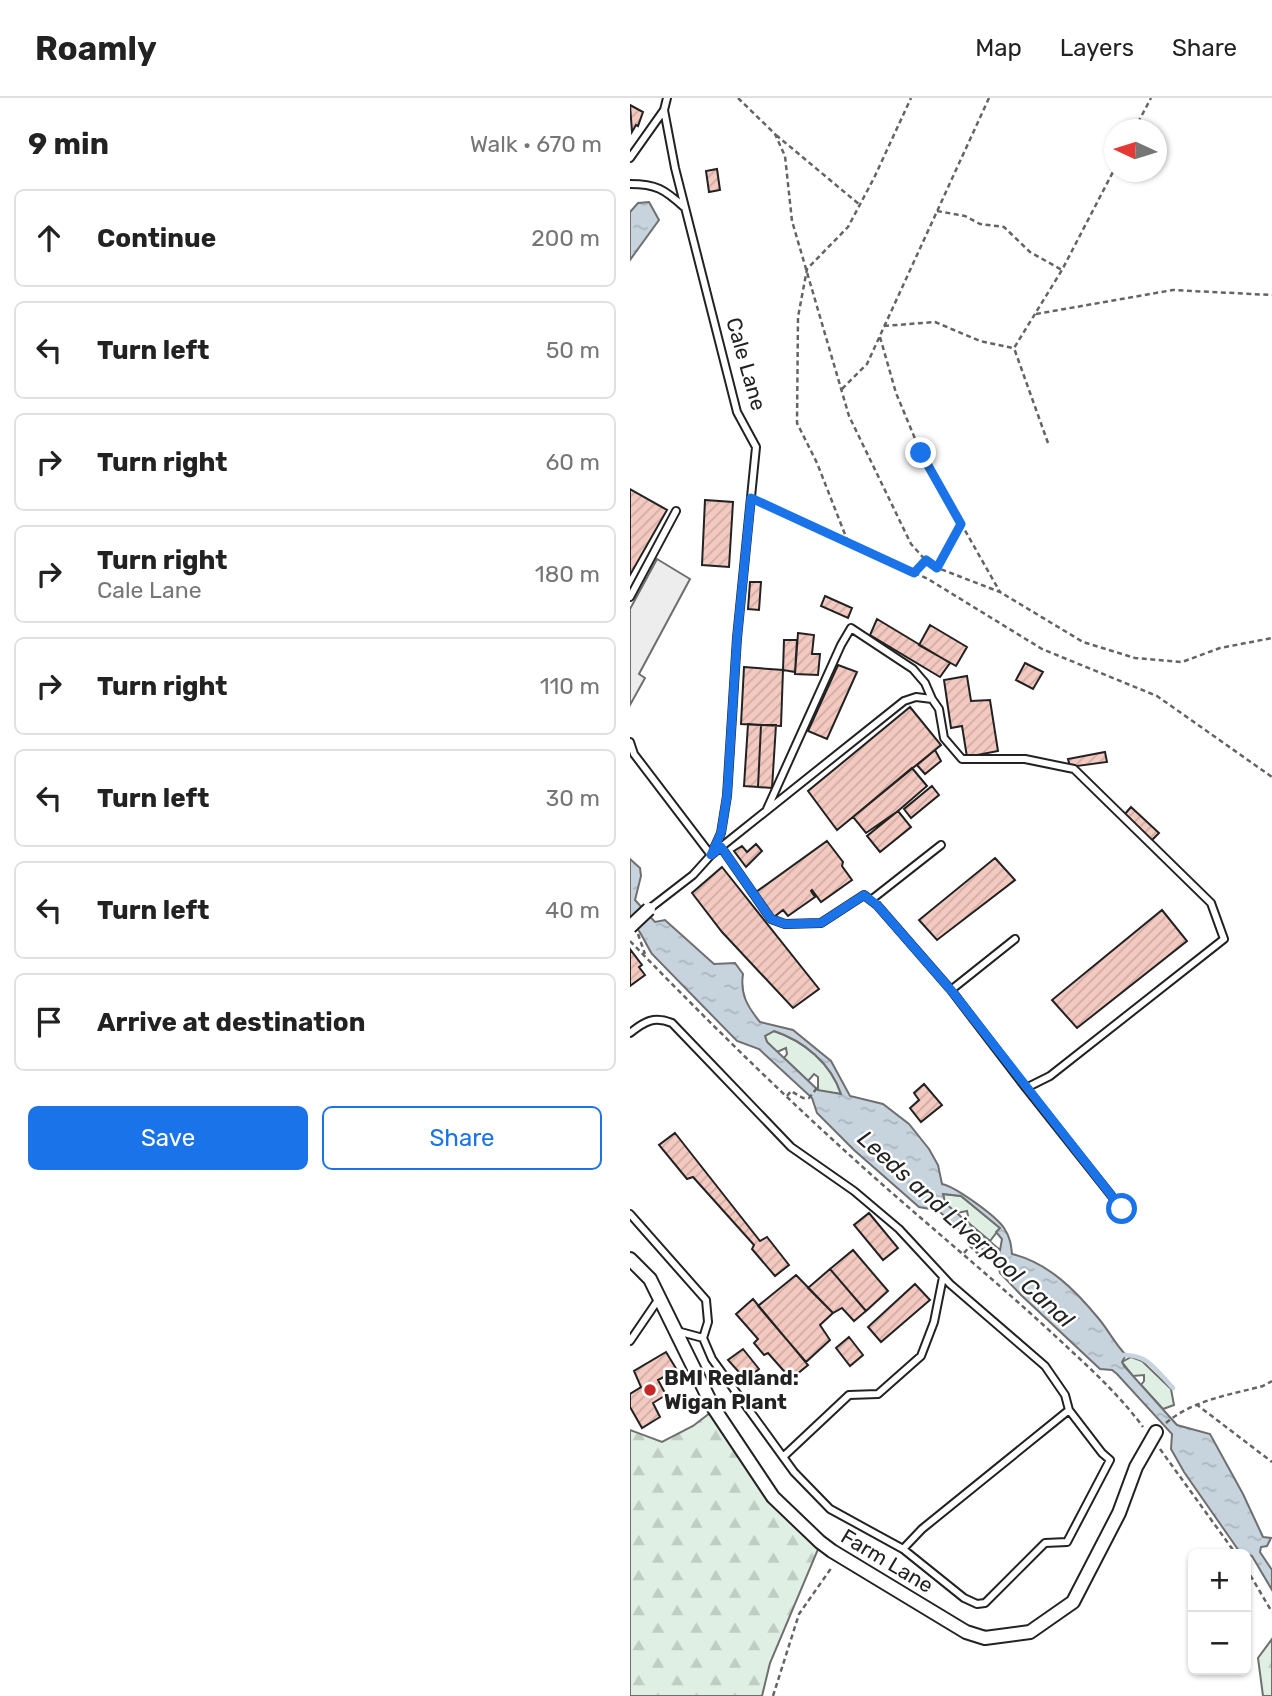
<!DOCTYPE html>
<html lang="en">
<head>
<meta charset="utf-8">
<style>
  :root { --surface:#fff; --page:#f2f2f2; --text:#222; --muted:#767676; --line:#e0e0e0; --accent:#1a73e8 }
  body { margin:0; font-family:Rubik,sans-serif; background:var(--page); color:var(--text) }
  .controls { position:absolute; right:21px; bottom:21px; display:grid; overflow:hidden; border-radius:10px; box-shadow:0 2px 5px #0004 }
  .controls button { width:63px; height:63px; display:grid; place-items:center; padding:0; border:0; border-bottom:2px solid var(--line); background:var(--surface); color:var(--text); font:35px sans-serif }
  .compass { position:absolute; left:474px; top:21px; width:63px; height:63px; border-radius:50%; background:var(--surface); box-shadow:0 2px 5px #0004; rotate:274deg }
  .stop { position:absolute; width:21px; height:21px; margin:-16px; border:5px solid #1a73e8; border-radius:50%; background:#fff }
  .stop.end { background:#1a73e8; border-color:#fff; box-shadow:0 2px 7px #0008 }
  .list { margin:0; padding:0; list-style:none }
  h2 { display:flex; justify-content:space-between; align-items:center; height:91px; margin:0; padding:0 28px; font-size:30px }
  h2 small { font-size:23px; font-weight:400; color:var(--muted) }
  .list li { display:grid; grid-template-columns:46px 1fr auto; gap:21px; align-items:center; box-sizing:border-box; height:98px; margin:0 14px 14px; padding:0 14px; border:2px solid var(--line); border-radius:10px }
  .list b { display:block; font-size:26px; white-space:nowrap }
  .list p { margin:0; font-size:23px; white-space:nowrap; color:var(--muted) }
  .list em { font-size:23px; font-style:normal; color:var(--muted) }
  .actions { display:flex; gap:14px; padding:21px 28px }
  .actions a { flex:1; padding:16px 0; border:2px solid var(--accent); border-radius:10px; text-align:center; font-size:24px; color:var(--accent) }
  .actions .main { background:var(--accent); color:#fff }
  .icon { flex:none; width:38px; height:38px; fill:none; stroke:currentColor; stroke-width:2; stroke-linecap:round; stroke-linejoin:round }
  .map { position:relative; flex:none; width:642px; height:1598px; overflow:hidden }
  header { display:flex; align-items:center; gap:42px; box-sizing:border-box; height:98px; padding:0 35px; background:var(--surface); border-bottom:2px solid var(--line) }
  header strong { font-size:33px }
  nav { display:flex; gap:38px; margin-inline-start:auto; font-size:24px }
  main { display:flex }
  aside { flex:1; background:var(--surface) }
  .map>svg:first-child { display:block }
</style>
</head>
<body>
<header>
<strong>Roamly</strong>
<nav><a>Map</a><a>Layers</a><a>Share</a></nav>
</header>
<main>
<aside>
<h2>9 min<small>Walk · 670 m</small></h2>
<ul class="list">
<li><svg class="icon" aria-label="ahead" viewBox="0 0 24 24"><path d="M12 20V5M6 11l6-6 6 6"/></svg><div><b>Continue</b></div><em>200 m</em></li>
<li><svg class="icon" aria-label="left" viewBox="0 0 24 24"><path d="M17 20v-9H6M10 6l-5 5 5 5"/></svg><div><b>Turn left</b></div><em>50 m</em></li>
<li><svg class="icon" aria-label="right" viewBox="0 0 24 24"><path d="M7 20v-9h11M14 6l5 5-5 5"/></svg><div><b>Turn right</b></div><em>60 m</em></li>
<li><svg class="icon" aria-label="right" viewBox="0 0 24 24"><path d="M7 20v-9h11M14 6l5 5-5 5"/></svg><div><b>Turn right</b><p>Cale Lane</p></div><em>180 m</em></li>
<li><svg class="icon" aria-label="right" viewBox="0 0 24 24"><path d="M7 20v-9h11M14 6l5 5-5 5"/></svg><div><b>Turn right</b></div><em>110 m</em></li>
<li><svg class="icon" aria-label="left" viewBox="0 0 24 24"><path d="M17 20v-9H6M10 6l-5 5 5 5"/></svg><div><b>Turn left</b></div><em>30 m</em></li>
<li><svg class="icon" aria-label="left" viewBox="0 0 24 24"><path d="M17 20v-9H6M10 6l-5 5 5 5"/></svg><div><b>Turn left</b></div><em>40 m</em></li>
<li><svg class="icon" aria-label="arrive" viewBox="0 0 24 24"><path d="M6 21V4h12l-3 4 3 4H6"/></svg><div><b>Arrive at destination</b></div></li>
</ul>
<div class="actions"><a class="main">Save</a><a>Share</a></div>
</aside>
<div class="map">
<svg width="642" height="1598" viewBox="0 0 642 1598">
  <defs>
    <pattern id="forest-firs" width="22" height="20" patternUnits="userSpaceOnUse" patternTransform="scale(1.75)"><rect width="22" height="20" fill="#e0efe3"/><path d="M5 1l3.5 6h-7zM16 11l3.5 6h-7z" fill="#c0cdc2"/></pattern>
    <pattern id="water-ripples" width="26" height="14" patternUnits="userSpaceOnUse" patternTransform="scale(1.75)"><rect width="26" height="14" fill="#c7d3dd"/><path d="M2 4q2-2 4 0t4 0M15 11q2-2 4 0t4 0" fill="none" stroke="#abb5bd"/></pattern>
    <pattern id="building-hatch" width="6" height="6" patternUnits="userSpaceOnUse" patternTransform="scale(1.75)"><rect width="6" height="6" fill="#f3c9c0"/><path d="M-1 1l2-2M0 6l6-6M5 7l2-2" fill="none" stroke="#d0aca5"/></pattern>
  </defs>
  <rect width="100%" height="100%" fill="#fff"/>
  <path fill="#e0efe3" stroke="#6f6f6f" stroke-width="2" d="M144 933C174 943 201 966 211 996L188 993V979L184 976 178 983 154 960 157 956 156 950 147 954 137 944 135 938Z
    M313 1096 331 1098 370 1130 360 1143 336 1123 338 1118 337 1113 327 1115 315 1106Z
    M501 1259 512 1263 541 1291 544 1307 533 1311 511 1287 514 1283V1277L503 1278 492 1264Z"/>
  <path fill="url(#forest-firs)" stroke="#6f6f6f" stroke-width="2" d="M80 1315 189 1449 140 1565 132 1598H0V1332L32 1344 63 1328Z
    M642 1541V1598H633L628 1560Z"/>
  <path fill="#ededed" stroke="#6f6f6f" stroke-width="2" d="M27 461 60 481 9 576 15 580 0 607V511Z"/>
  <path fill="url(#water-ripples)" stroke="#6f6f6f" stroke-width="2" fill-rule="evenodd" d="M19 104 29 122 0 162V114L8 105Z
    M0 761 10 770 11 778 5 802 25 824 35 822 84 866 105 865 113 876C110 896 117 908 130 924L163 932 201 963 220 998 253 1006 279 1026 299 1051 308 1067 312 1086C326 1089 366 1118 374 1130 380 1139 381 1146 382 1156 419 1165 446 1193 469 1221 479 1233 485 1246 496 1257L492 1264 494 1268 547 1327 580 1336 613 1396 633 1439 641 1440 637 1448 631 1449 630 1454 642 1472V1492L622 1458 609 1453 554 1374 541 1351 542 1336 487 1276 482 1272 470 1271 391 1197 370 1175 368 1166 358 1156 311 1115 306 1112 289 1109 224 1052 187 1015 182 1000 129 951 107 943 22 856C14 843 10 831 0 821ZM144 933C174 943 201 965 211 996L188 992 137 944 135 938ZM313 1096 331 1098 370 1130 366 1134 372 1141 370 1152 315 1105Z"/>
  <g fill="none" stroke-linecap="round" stroke-linejoin="round">
    <path stroke="#c7d3dd" stroke-width="4.5" d="M492 1257C518 1256 526 1272 543 1290"/>
  </g>
  <path fill="url(#building-hatch)" stroke="#222" stroke-width="2" d="M0 7 13 14 8 28 6 27 2 34Z
    M87 71 90 92 79 94 76 73Z
    M0 391 37 412 0 477Z
    M75 402 103 404 99 469 72 467Z
    M120 484H131L129 512 118 511Z
    M195 498 222 510 218 520 191 508Z
    M247 521 320 565 310 579 240 537Z
    M300 527 337 549 326 568 289 547Z
    M168 535 184 537 182 556H190L188 577 165 576Z
    M154 542H167L165 574 153 572Z
    M395 565 413 574 403 591 386 582Z
    M208 567 227 574 197 641 178 633Z
    M114 569 153 572 151 628 111 626Z
    M337 578 341 603 360 602 368 653 337 659 332 628 321 630 314 582Z
    M280 609 311 647 207 732 178 693Z
    M118 626 131 627 128 689 114 688Z
    M131 627H146L142 690 128 689Z
    M305 652 311 663 295 676 287 667Z
    M475 654 477 664 440 669 438 661Z
    M282 670 297 688 268 713 236 735 223 719Z
    M302 688 309 697 281 720 274 711Z
    M501 709 529 735 521 743 494 717Z
    M268 713 281 729 250 754 237 738Z
    M197 743 213 764 212 768 222 782 191 804 182 792 181 793 185 799 158 818 153 812 144 819 126 794Z
    M126 746 132 753 116 769 104 753 112 748 117 754Z
    M365 760 385 782 307 842 289 822Z
    M92 769 189 891 163 910 92 834 62 795Z
    M532 812 557 843 447 930 422 902Z
    M0 851 12 867 9 869 15 877 0 888Z
    M294 986 312 1007 291 1024 280 1010 289 1002 284 995Z
    M45 1035 130 1143 137 1139 159 1167 145 1178 122 1151 124 1147 63 1079 57 1081 29 1047Z
    M239 1115 268 1150 253 1162 224 1127Z
    M223 1152 258 1193 236 1213 200 1171Z
    M200 1171 236 1213 224 1223 212 1210 203 1215 178 1190Z
    M166 1177 203 1215 190 1227 200 1242 176 1264 128 1208Z
    M285 1186 300 1202 251 1244 238 1229Z
    M123 1201 178 1267 161 1281 138 1255 134 1257 124 1245 128 1241 106 1216Z
    M219 1239 233 1257 220 1268 206 1250Z
    M113 1251 129 1271 116 1282 98 1262Z
    M36 1254 47 1272 28 1282 36 1297 23 1305 30 1319 12 1330 0 1309V1296L11 1289 4 1273Z"/>
  <g fill="none" stroke-linecap="round" stroke-linejoin="round">
    <defs>
      <path id="service" d="M0 60 34 12 37 0
        M0 86C26 86 34 91 54 109
        M0 499 46 413
        M0 644 4 656 81 757 274 603 286 599 302 601 309 611 314 640 332 661H395L444 671 581 805 594 841 420 978 396 990 321 892 247 807 234 797 191 825 155 826 141 821 91 749
        M137 711 211 547 221 530 283 571 295 585 302 601
        M241 802 311 747
        M19 811 63 777 81 757 91 735 97 698 107 540 126 349 107 314 45 70 34 12
        M321 892 385 841
        M0 935C15 923 24 918 42 925L161 1049 224 1093 269 1131 320 1186 415 1268 435 1297 439 1312 472 1355 480 1362 437 1444 415 1445 355 1505 347 1506 334 1500 273 1451 200 1411 164 1374 82 1261 73 1240 78 1224 76 1202 0 1116
        M396 990 492 1111
        M47 1233 73 1240
        M0 1243 28 1202
        M153 1359 219 1297 248 1296 291 1258 304 1224 313 1179
        M273 1451 292 1431 439 1312"/>
      <path id="minor" d="M0 1161 20 1181 83 1309 143 1399 190 1444 202 1453 336 1534 355 1540 400 1534 443 1504 489 1415 506 1369 526 1334"/>
    </defs>
    <use href="#service" stroke="#222" stroke-width="10"/>
    <use href="#minor" stroke="#222" stroke-width="16"/>
    <path stroke="#646464" stroke-width="2.5" stroke-dasharray="5 3.5" stroke-linecap="butt" d="M108 0 145 36 155 58 162 123 219 318 281 446 300 467 370 494 453 544 505 560 552 564 590 550 642 540
      M504 32 521 0
      M146 37 230 107
      M307 113 335 118 350 126 374 129 400 154 432 172
      M406 216 543 192 642 197
      M254 228 305 224 350 243 383 250
      M250 239 266 295 291 355 370 494
      M212 291 237 266 359 0
      M418 345 384 250 432 172 485 70
      M130 404 298 481 412 551 527 598 642 679
      M218 444 187 365 167 325 168 219 177 171 218 129 244 80 281 0
      M308 469 331 426
      M284 475 296 462
      M8 836 15 856
      M0 843C89 935 180 1024 277 1108 330 1154 384 1199 436 1248 463 1273 491 1299 513 1329
      M157 998 161 993 173 1000H179L187 990
      M334 1155 340 1148 352 1159 360 1161 370 1149
      M566 1306 642 1364
      M536 1325C563 1302 599 1297 633 1288L642 1283
      M530 1351 606 1456
      M616 1470 642 1514
      M143 1598 169 1516 202 1469"/>
    <use href="#service" stroke="#fff" stroke-width="6"/>
    <use href="#minor" stroke="#fff" stroke-width="12"/>
    <defs>
      <path id="minor-bridge" d="M0 829 19 811"/>
    </defs>
    <use href="#minor-bridge" stroke="#222" stroke-width="16" stroke-linecap="butt"/>
    <use href="#minor-bridge" stroke="#fff" stroke-width="12"/>
  </g>
  <g fill="none" stroke-linecap="round" stroke-linejoin="round">
    <path stroke="#1a73e8" stroke-width="9" d="M291 355 331 426 307 470 296 462 284 475 121 400 107 540 97 698 91 735 81 757 91 749 141 821 155 826 191 825 234 797 247 807 321 892 492 1111"/>
  </g>
  <circle fill="#c62828" stroke="#fff" stroke-width="2.5" cx="20" cy="1292" r="7"/>
  <g text-anchor="middle" stroke-width="5" stroke-linejoin="round" paint-order="stroke">
    <g font-size="21" fill="#222" stroke="#fff">
      <text transform="translate(116 266) rotate(74)" y="7">Cale Lane</text>
      <text transform="translate(257 1463) rotate(31)" y="7">Farm Lane</text>
    </g>
    <g font-size="21" font-weight="bold" fill="#222" stroke="#fff" text-anchor="start">
      <text x="34" y="1287">BMI Redland:<tspan x="34" dy="24">Wigan Plant</tspan></text>
    </g>
    <g font-size="23" font-style="italic" fill="#222" stroke="#fff">
      <text transform="translate(336 1131) rotate(42)" y="8">Leeds and Liverpool Canal</text>
    </g>
  </g>
</svg>
<div class="controls">
<button>+</button>
<button>−</button>
</div>
<svg class="compass" viewBox="-18 -18 36 36"><path d="M0-13l5 13h-10z" fill="#e53935"/><path d="M0 13l5-13h-10z" fill="#767676"/></svg>
<div class="stop" style="left:492px;top:1111px"></div>
<div class="stop end" style="left:291px;top:355px"></div>
</div>
</main>
</body>
</html>
